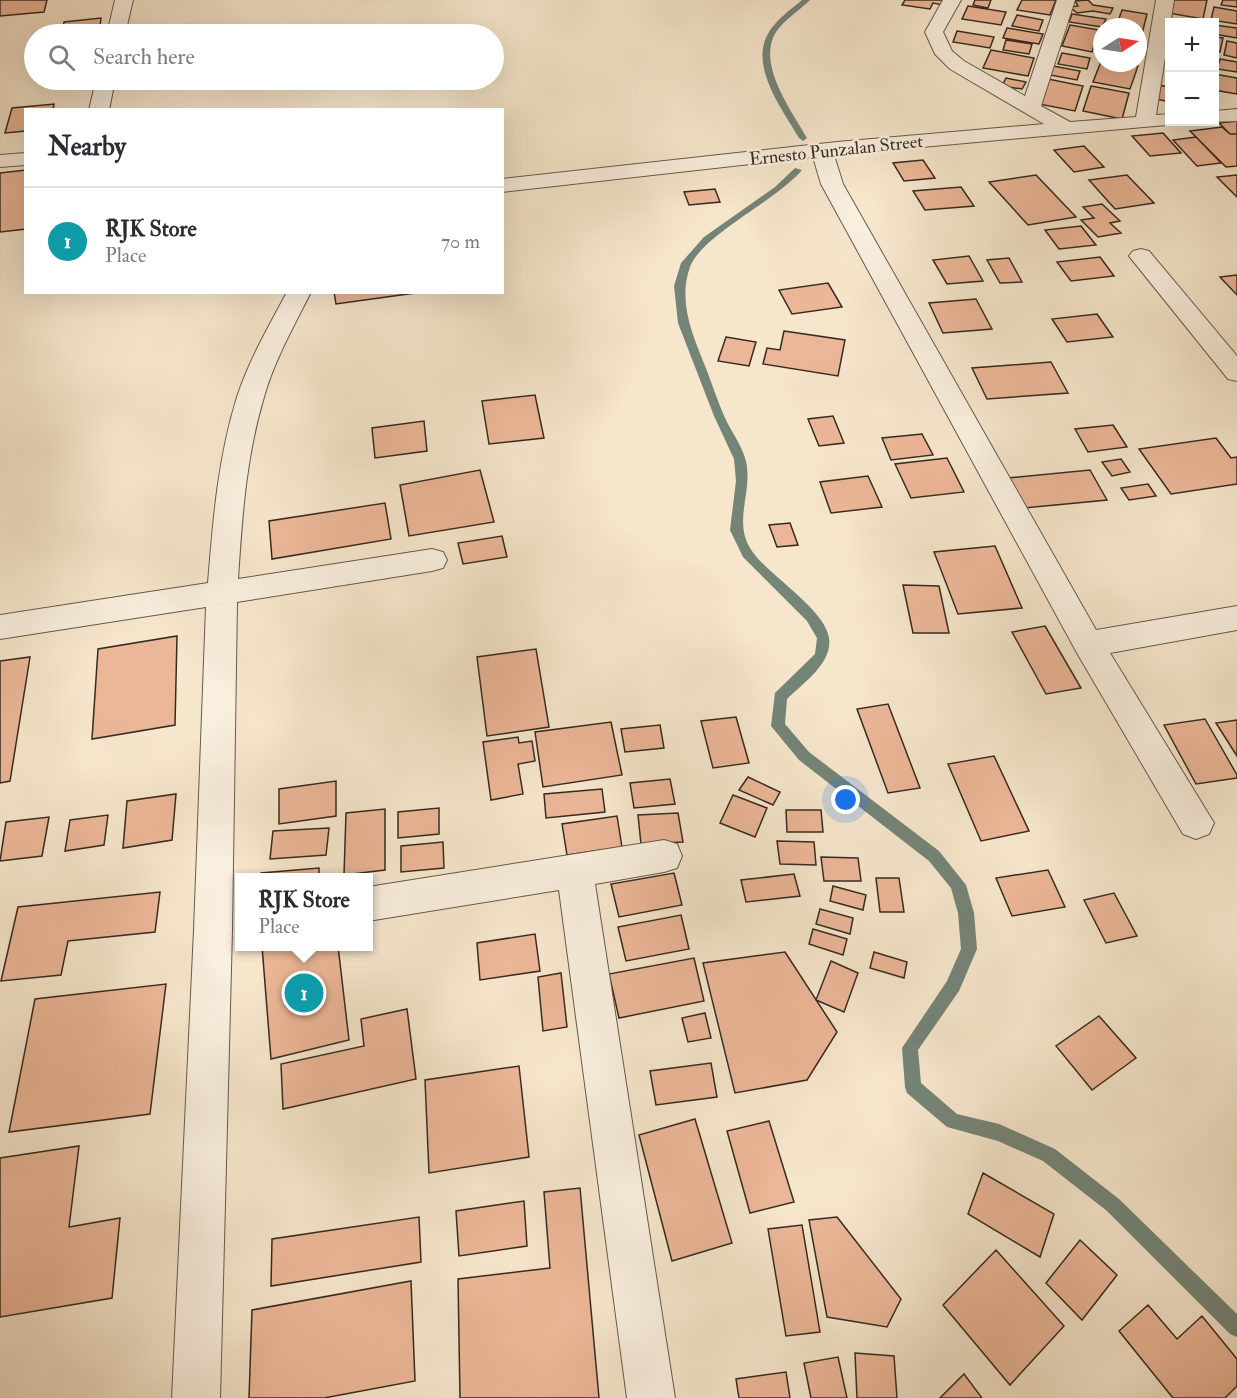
<!DOCTYPE html>
<html lang="en">
<head>
<meta charset="utf-8">
<style>
  :root { --surface:#fff; --page:#f7f7f7; --text:#2b2b33; --muted:#7c7c81; --line:#e1e1e2; --accent:#8f2418 }
  body { margin:0; font-family:"IM FELL Double Pica",serif; background:var(--page); color:var(--text) }
  .controls { position:absolute; right:18px; top:18px; display:grid; overflow:hidden; border-radius:0px; box-shadow:0 6px 24px #0002 }
  .controls button { width:54px; height:54px; display:grid; place-items:center; padding:0; border:0; border-bottom:2px solid var(--line); background:var(--surface); color:var(--text); font:30px sans-serif }
  .compass { position:absolute; left:1093px; top:18px; width:54px; height:54px; border-radius:50%; background:var(--surface); box-shadow:0 6px 24px #0002; rotate:78deg }
  .you { position:absolute; left:846px; top:800px; width:21px; height:21px; margin:-15px; border:4px solid #fff; border-radius:50%; background:#1a73e8; box-shadow:0 0 0 9px #1a73e833 }
  .badge { display:grid; place-items:center; width:39px; height:39px; border-radius:50%; background:var(--accent); color:#fff; font-size:20px; font-weight:700 }
  .pin { position:absolute; translate:-50% -50%; border:3px solid #fff; box-shadow:0 2px 6px #0006 }
  .popup { position:absolute; left:235px; top:873px; width:138px; height:78px; box-sizing:border-box; display:grid; place-content:center; border-radius:0px; background:var(--surface); filter:drop-shadow(0 2px 4px #0005); font-size:20px; white-space:nowrap; color:var(--muted) }
  .popup b { font-size:22px; color:var(--text) }
  .popup::after { content:''; position:absolute; left:50%; top:100%; margin-left:-12px; border:12px solid transparent; border-top-color:var(--surface) }
  .list { margin:0; padding:0; list-style:none }
  h2 { display:flex; justify-content:space-between; align-items:center; height:78px; margin:0; padding:0 24px; font-size:26px }
  h2 small { font-size:20px; font-weight:400; color:var(--muted) }
  .list li { display:grid; grid-template-columns:39px 1fr auto; gap:18px; align-items:center; box-sizing:border-box; height:108px; padding:0 24px; border-top:2px solid var(--line) }
  .list b { display:block; font-size:22px; white-space:nowrap }
  .list p { margin:0; font-size:20px; white-space:nowrap; color:var(--muted) }
  .list em { font-size:20px; font-style:normal; color:var(--muted) }
  .icon { flex:none; width:33px; height:33px; fill:none; stroke:currentColor; stroke-width:2; stroke-linecap:round; stroke-linejoin:round }
  .map { position:relative; flex:none; width:1237px; height:1398px; overflow:hidden }
  .search { position:absolute; background:var(--surface); box-shadow:0 6px 24px #0002; left:24px; top:24px; width:480px; height:66px; display:flex; align-items:center; gap:15px; box-sizing:border-box; padding:0 21px; border-radius:33px; color:var(--muted); font-size:22px }
  .panel { position:absolute; background:var(--surface); box-shadow:0 6px 24px #0002; left:24px; top:108px; width:480px; height:186px; border-radius:0px }
  .map>svg:first-child { display:block }
</style>
</head>
<body>
<div class="map">
<svg width="1237" height="1398" viewBox="0 0 1237 1398">
  <rect width="100%" height="100%" fill="#f6e6cc"/>
  <filter id="stains"><feTurbulence type="fractalNoise" baseFrequency=".00333" numOctaves="4"/><feColorMatrix values="0 0 0 0 .2 0 0 0 0 .09 0 0 0 0 .02 0 0 0 .5 -.17"/></filter>
  <radialGradient id="worn" r=".72"><stop offset=".6" stop-color="#630" stop-opacity="0"/><stop offset="1" stop-color="#630" stop-opacity=".3"/></radialGradient>
  <g fill="none" stroke-linecap="round" stroke-linejoin="round">
    <path fill="#748477" fill-rule="evenodd" d="M802 0H810C799 11 785 19 776 32 756 64 792 111 807 138L803 141 799 138C783 110 748 66 769 32 777 19 790 10 802 0Z
      M795 168 802 170C777 200 701 236 690 267 677 303 694 338 707 371 713 387 718 402 725 418 731 431 741 444 745 458 755 490 731 521 752 551 768 575 825 609 829 638 833 663 802 684 787 699L785 724 809 752 939 851 966 885 974 913 977 949 959 991 918 1050 921 1083 957 1114 999 1124 1055 1149 1119 1199 1237 1314V1337L1230 1334 1107 1211 1043 1161 998 1141 947 1127 907 1093 905 1087 902 1048 947 981 961 949 958 913 951 888 929 861 799 760 771 726 775 693 815 654 817 638 807 621 743 557 730 530 736 481 734 459 714 416 678 323 674 286 681 263 704 237 775 187Z"/>
  </g>
  <path fill="#ecb798" stroke="#362b21" stroke-width="1.5" d="M0 0H47L44 12 0 16Z
    M905 0H946L943 5 933 3 930 9 902 5Z
    M975 0H991L988 8 973 5Z
    M1022 0H1056L1050 15 1017 10Z
    M1088 0 1093 5 1113 8 1110 14 1093 11 1077 13 1070 7 1078 6 1075 1Z
    M1172 0H1207L1203 19 1168 13Z
    M1223 0H1237V7L1221 5Z
    M968 6 1006 12 1001 25 962 19Z
    M1214 7 1237 11V24L1211 20Z
    M1122 10 1147 14 1142 34 1138 33V27H1116Z
    M1072 14 1106 19 1102 27 1069 22Z
    M1017 15 1043 20 1039 31 1012 26Z
    M101 18 99 34H62L64 22Z
    M1070 25 1099 30 1092 52 1062 46Z
    M1214 25 1237 28V38L1214 34Z
    M1007 28 1043 34 1039 44 1003 38Z
    M957 31 994 37 990 48 953 42Z
    M1214 37 1223 38 1220 52 1214 51Z
    M1006 40 1032 44 1029 54 1003 50Z
    M1227 41 1237 43V58L1224 55Z
    M991 50 1034 58 1028 76 983 68Z
    M1062 53 1090 58 1087 69 1058 64Z
    M1102 59V63L1138 66 1130 89 1093 82Z
    M1220 59 1237 62V72L1217 69Z
    M1053 66 1080 71 1077 80 1050 75Z
    M1214 74 1237 78V94L1214 90Z
    M1006 78 1026 82 1022 89 1002 86Z
    M1048 79 1083 86 1075 111 1039 104Z
    M1158 85 1170 87V102L1156 99Z
    M1091 86 1129 93 1122 119 1083 111Z
    M54 104 53 110H26V131L5 133 12 108Z
    M1237 121V134H1230L1219 123Z
    M1222 127 1230 134H1237V166L1226 167 1190 131Z
    M1163 133 1181 153 1150 156 1132 136Z
    M1196 137 1221 163 1197 166 1173 140Z
    M1084 146 1104 167 1074 172 1054 150Z
    M923 160 935 178 904 181 893 163Z
    M26 170V229L0 232V173Z
    M1036 175 1076 217 1028 225 989 182Z
    M1127 175 1154 203 1115 209 1089 180Z
    M1237 175V197L1217 177Z
    M961 187 974 206 925 210 913 191Z
    M715 189 720 202 689 205 684 192Z
    M1102 204 1120 221 1110 223 1121 233 1098 237 1081 220 1094 218 1083 207Z
    M1081 226 1096 245 1059 249 1045 230Z
    M969 256 983 281 947 284 933 260Z
    M1100 257 1114 276 1071 281 1057 262Z
    M1009 258 1022 282 1000 283 987 260Z
    M1237 275V295L1220 277Z
    M828 283 842 307 792 314 779 290Z
    M334 292H415V293L336 304Z
    M976 299 992 329 943 333 929 303Z
    M1097 314 1113 337 1067 342 1052 319Z
    M784 331 845 340 838 376 763 364 767 348 780 350Z
    M726 337 756 342 749 366 718 361Z
    M1051 362 1068 393 987 399 972 368Z
    M535 395 544 438 489 444 482 401Z
    M833 416 844 443 819 446 808 419Z
    M424 421 427 451 375 458 372 428Z
    M1113 425 1127 447 1088 452 1075 429Z
    M922 434 933 455 891 460 882 438Z
    M1216 438 1231 458 1237 457V484L1171 494 1139 449Z
    M947 458 964 492 911 498 895 464Z
    M1121 459 1130 472 1112 476 1102 462Z
    M480 470 494 522 409 536 400 485Z
    M1090 470 1107 500 1024 508 1008 478Z
    M868 476 882 507 831 513 820 482Z
    M1148 484 1156 496 1129 500 1121 488Z
    M385 503 391 539 272 559 269 521Z
    M790 523 798 545 777 547 769 525Z
    M502 536 507 557 463 564 458 543Z
    M995 546 1022 608 958 614 934 552Z
    M903 585 939 586 949 633H913Z
    M1045 626 1081 688 1046 694 1012 632Z
    M177 636 175 725 92 739 98 649Z
    M536 649 549 727 487 736 477 657Z
    M30 657 10 781 0 783V661Z
    M888 704 920 788 888 793 857 709Z
    M736 717 749 763 713 768 701 721Z
    M1205 719 1237 775V778L1196 784 1164 725Z
    M1237 720V756L1216 723Z
    M611 722 622 775 543 787 535 732Z
    M660 725 664 748 625 752 621 729Z
    M518 737 519 743 532 741 535 761 518 764 523 794 491 800 483 742Z
    M994 756 1029 831 981 841 948 764Z
    M748 777 780 792 773 805 739 790Z
    M670 779 675 804 634 808 630 783Z
    M336 781V816L279 824V789Z
    M602 789 605 812 546 818 544 794Z
    M176 794 172 840 123 848 127 801Z
    M733 795 767 808 755 837 720 823Z
    M439 808V834L398 838V812Z
    M385 809V870L344 875 346 813Z
    M786 810H821L823 832H787Z
    M678 813 683 842 641 844 638 815Z
    M108 815 104 845 65 851 70 820Z
    M617 816 622 847 567 855 562 824Z
    M49 817 42 856 0 861 6 822Z
    M329 828 326 855 270 859 273 831Z
    M777 841 814 842 816 865 780 864Z
    M443 842 444 868 401 872V846Z
    M821 857 858 858 861 881H824Z
    M319 868V878H261V873Z
    M1048 870 1065 907 1012 916 996 878Z
    M674 873 682 905 619 917 611 884Z
    M794 874 800 896 746 902 741 880Z
    M876 878H899L904 912H880Z
    M833 886 866 895 863 910 830 901Z
    M160 892 155 932 68 941 61 975 1 981 18 907Z
    M1114 893 1137 936 1106 943 1084 900Z
    M820 909 853 918 850 934 816 924Z
    M681 915 689 949 626 961 618 927Z
    M813 929 847 939 843 955 809 944Z
    M535 934 540 971 480 980 477 943Z
    M262 946H338L349 1040 271 1059Z
    M785 952 837 1032 807 1080 735 1093 703 963Z
    M874 952 907 962 904 978 870 968Z
    M694 958 704 1001 619 1018 609 974Z
    M831 961 858 973 844 1012 816 1000Z
    M561 973 567 1027 543 1031 538 977Z
    M166 984 150 1114 9 1132 35 999Z
    M407 1009 416 1079 283 1109 281 1064 364 1046 361 1019Z
    M705 1013 711 1038 688 1042 682 1018Z
    M1099 1016 1136 1058 1092 1090 1056 1046Z
    M711 1063 717 1097 656 1105 650 1071Z
    M519 1066 529 1157 429 1173 425 1080Z
    M695 1119 732 1243 672 1261 639 1135Z
    M769 1121 794 1202 750 1213 727 1131Z
    M79 1146 69 1227 120 1218 112 1298 0 1317V1158Z
    M983 1173 1054 1214 1040 1257 968 1214Z
    M580 1188 599 1398H460L458 1279 550 1268 544 1192Z
    M524 1201 527 1246 459 1256 456 1211Z
    M419 1217 421 1262 271 1286 272 1239Z
    M837 1217 901 1299 887 1327 827 1317 809 1220Z
    M802 1225 820 1332 786 1336 768 1229Z
    M1080 1240 1117 1275 1082 1320 1046 1283Z
    M996 1250 1064 1326 1010 1385 943 1305Z
    M411 1281 415 1381 324 1398H249L252 1310Z
    M1148 1305 1177 1339 1202 1316 1237 1359V1386L1225 1398H1173L1119 1331Z
    M855 1353 894 1356 897 1398H857Z
    M838 1357 847 1398H811L804 1363Z
    M786 1372 790 1398H739L736 1379Z
    M964 1374 982 1398H940Z"/>
  <g fill="none" stroke-linecap="round" stroke-linejoin="round">
    <defs>
      <path id="street" d="M115 0H133L125 34H107Z
        M943 0H961L943 32 952 51 964 61 1025 96 1057 0H1075L1041 106 1070 122 1136 117 1156 0H1174L1156 115 1170 114V122H1179L1177 124 834 155 843 184 1096 630 1237 606V630L1110 653 1214 823 1209 834 1196 839 1183 834 1077 653 821 184 813 157 502 192V179L837 142 1044 124 950 69 935 54 925 32Z
        M96 80H115L109 110H89Z
        M1237 109V121L1208 122H1214V111Z
        M26 153V165L0 167V155Z
        M1141 249 1149 251 1237 356V381L1228 379 1133 261 1129 256 1133 251Z
        M287 292H311C294 326 274 361 264 397 246 457 242 517 238 579L432 549 443 552 447 560 443 568 432 571 237 602 232 930 220 1398H172L194 930 206 607 0 639V615L208 583C213 520 218 458 237 397 249 360 269 326 287 292Z
        M664 840 677 844 682 856 677 868 664 872 595 884 675 1398H627L559 890 368 921V887Z"/>
    </defs>
    <use href="#street" stroke="#665a4c" stroke-width="2"/>
    <use href="#street" fill="#f9efde" fill-rule="evenodd"/>
  </g>
  <g text-anchor="middle" stroke-width="5" stroke-linejoin="round" paint-order="stroke">
    <g font-size="18" fill="#362b21" stroke="#f9efde">
      <text transform="translate(836 150) rotate(-6)" y="6">Ernesto Punzalan Street</text>
    </g>
  </g>
  <rect width="100%" height="100%" filter="url(#stains)"/>
  <rect width="100%" height="100%" fill="url(#worn)"/>
</svg>
<div class="controls">
<button>+</button>
<button>−</button>
</div>
<svg class="compass" viewBox="-18 -18 36 36"><path d="M0-13l5 13h-10z" fill="#e53935"/><path d="M0 13l5-13h-10z" fill="#7c7c81"/></svg>
<div class="you"></div>
<div class="pin badge" style="left:304px;top:993px;background:#0f9aa8">1</div>
<div class="popup"><b>RJK Store</b>Place</div>
<div class="search"><svg class="icon" aria-label="search" viewBox="0 0 24 24"><circle cx="10" cy="10" r="6"/><path d="M15 15l6 6"/></svg>Search here</div>
<section class="panel">
<h2>Nearby<small></small></h2>
<ul class="list">
<li><span class="badge" style="background:#0f9aa8">1</span><div><b>RJK Store</b><p>Place</p></div><em>70 m</em></li>
</ul>
</section>
</div>
</body>
</html>
